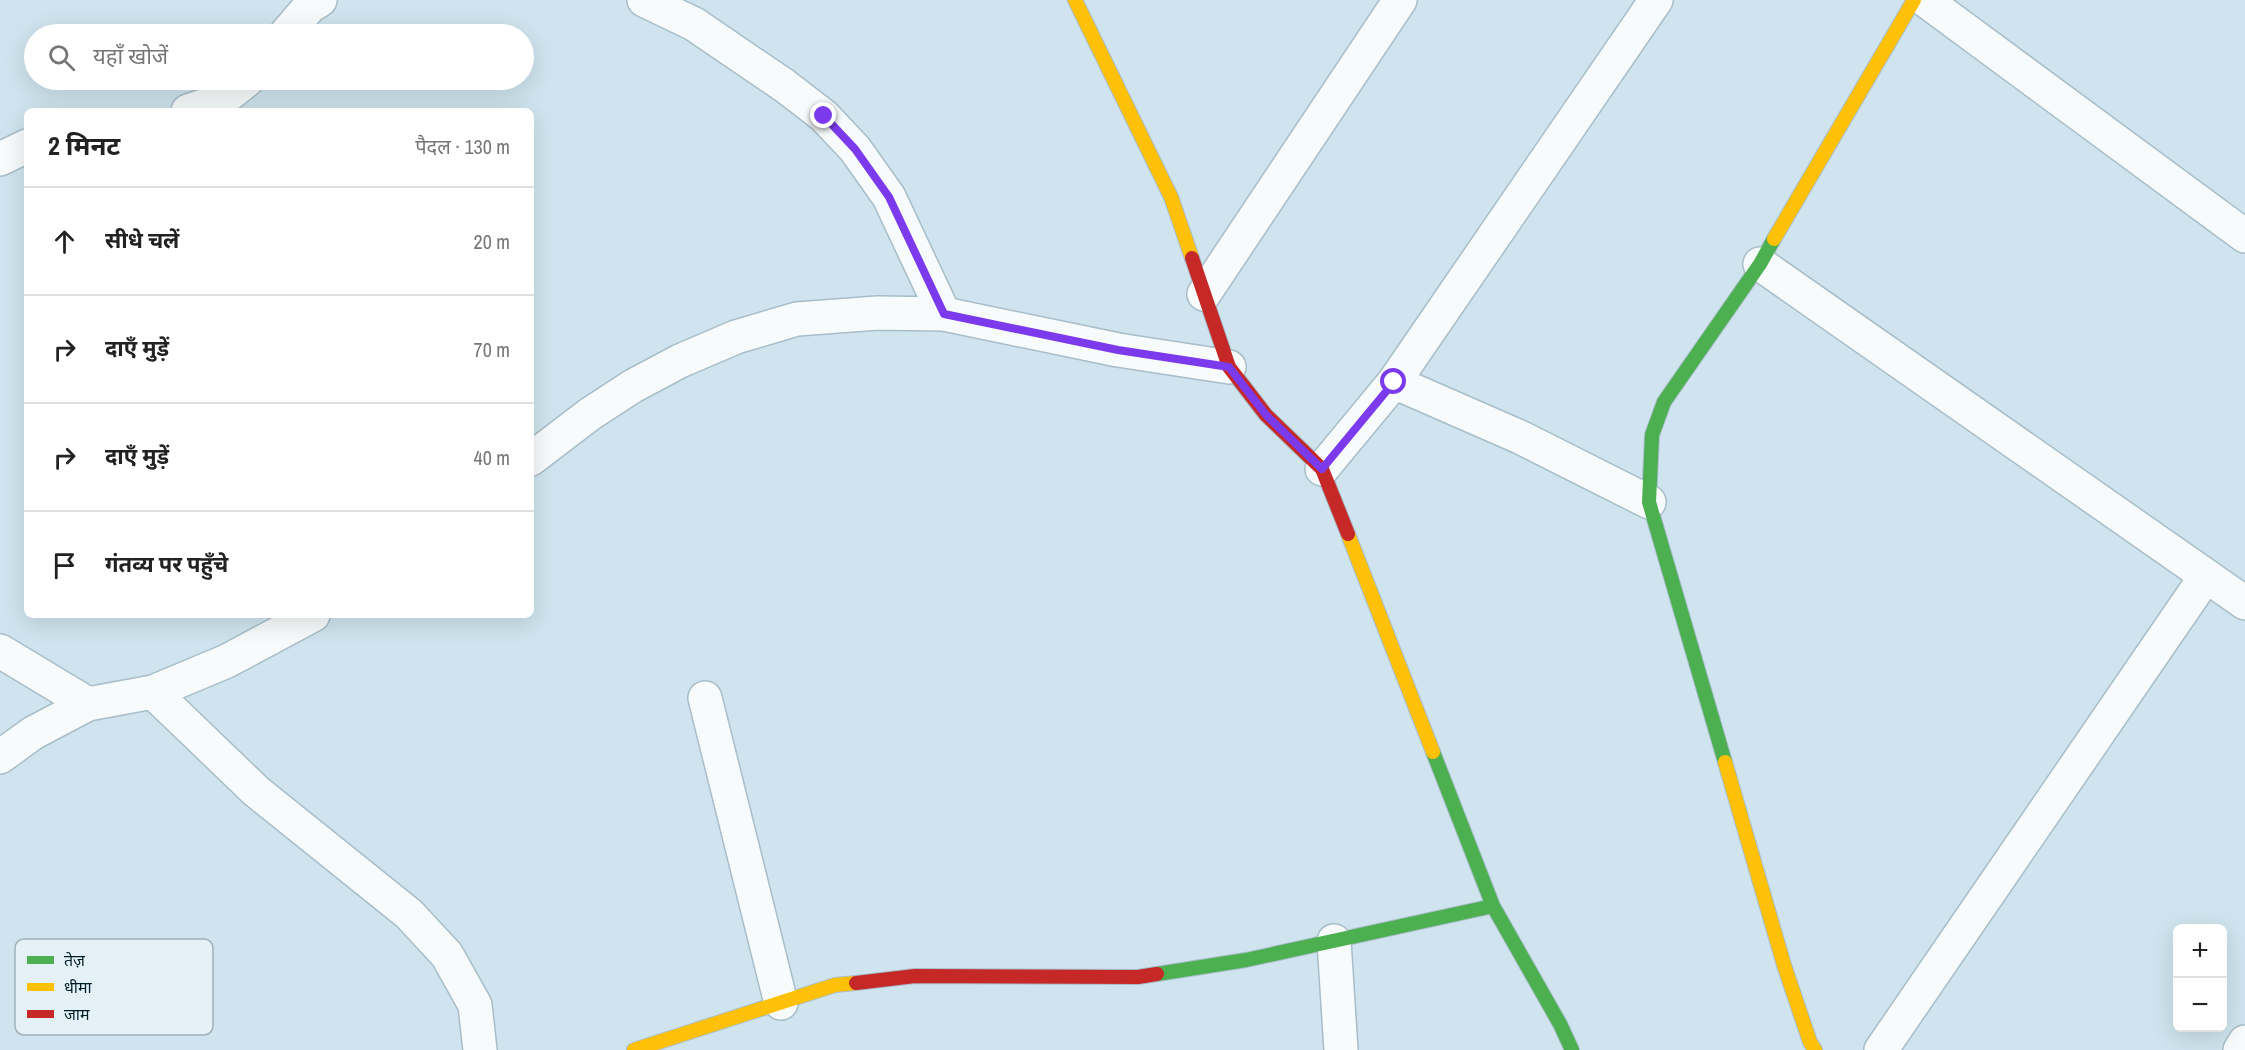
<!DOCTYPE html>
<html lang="hi">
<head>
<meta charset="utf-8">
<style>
  :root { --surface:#fff; --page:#f2f2f2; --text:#222; --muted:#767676; --line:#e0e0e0 }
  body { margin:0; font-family:"Archivo Narrow","Noto Sans Devanagari",sans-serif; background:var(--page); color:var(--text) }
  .controls { position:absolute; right:18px; bottom:18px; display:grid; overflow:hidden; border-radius:9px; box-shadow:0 6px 24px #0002 }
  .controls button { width:54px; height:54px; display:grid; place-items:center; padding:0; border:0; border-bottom:2px solid var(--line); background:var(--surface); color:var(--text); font:30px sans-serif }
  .stop { position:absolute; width:18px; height:18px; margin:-14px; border:4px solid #7c3aed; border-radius:50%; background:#fff }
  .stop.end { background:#7c3aed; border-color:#fff; box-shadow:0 2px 6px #0008 }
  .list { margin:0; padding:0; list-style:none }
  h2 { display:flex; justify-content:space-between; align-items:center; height:78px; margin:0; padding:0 24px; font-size:26px }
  h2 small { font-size:20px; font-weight:400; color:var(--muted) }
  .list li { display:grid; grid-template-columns:39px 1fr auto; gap:18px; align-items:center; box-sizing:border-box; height:108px; padding:0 24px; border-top:2px solid var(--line) }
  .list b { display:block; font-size:22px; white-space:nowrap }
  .list em { font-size:20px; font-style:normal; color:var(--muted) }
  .icon { flex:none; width:33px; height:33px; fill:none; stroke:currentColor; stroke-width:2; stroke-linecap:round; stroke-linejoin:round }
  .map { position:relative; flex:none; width:2245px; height:1050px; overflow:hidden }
  .search { position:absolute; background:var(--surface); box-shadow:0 6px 24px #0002; left:24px; top:24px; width:510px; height:66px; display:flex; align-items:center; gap:15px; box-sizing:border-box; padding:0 21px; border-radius:33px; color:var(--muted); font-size:22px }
  .panel { position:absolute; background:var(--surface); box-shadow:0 6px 24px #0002; left:24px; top:108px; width:510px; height:510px; border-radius:9px }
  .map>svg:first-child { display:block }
</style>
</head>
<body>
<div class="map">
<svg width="2245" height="1050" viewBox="0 0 2245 1050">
  <rect width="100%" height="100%" fill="#cfe4ee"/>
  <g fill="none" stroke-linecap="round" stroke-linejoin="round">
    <defs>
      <path id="street" d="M644 0 694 24 785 86 824 116 855 149 889 197 944 314
        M1925 0 2245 236
        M286 34 310 6 320 0
        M188 111 223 99 247 80
        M0 159 27 146
        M1760 264 2245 603
        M1204 294 1400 0
        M1394 382 1522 438 1649 502
        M531 459 590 414 633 386 680 361 736 337 797 319 878 313 944 314 1118 350 1229 367
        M1322 469 1394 382 1656 0
        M0 651 88 704
        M153 692 256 791 409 914 447 955 475 1005 480 1050
        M705 698 781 1003
        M0 757 33 733 88 704 153 692 227 661 313 615
        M1334 941 1341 1050
        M1881 1050 2206 576
        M2240 1050 2245 1042"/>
      <path id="fast" d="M1433 752 1493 906 1560 1024 1572 1050
        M1725 762 1649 502 1652 435 1664 402 1760 264 1774 239
        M1157 974 1246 960 1493 906"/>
      <path id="slow" d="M1075 0 1171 197 1192 258
        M1774 239 1914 0
        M1348 534 1433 752
        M1725 762 1784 965 1810 1042 1815 1050
        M634 1050 835 985 856 983"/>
      <path id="jam" d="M1192 258 1229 367 1266 415 1322 469 1348 534
        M856 983 915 976 1138 977 1157 974"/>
    </defs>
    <use href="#street" stroke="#a7bdc8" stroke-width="36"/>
    <use href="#fast" stroke="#a7bdc8" stroke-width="16"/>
    <use href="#slow" stroke="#a7bdc8" stroke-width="16"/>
    <use href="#jam" stroke="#a7bdc8" stroke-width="16"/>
    <use href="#street" stroke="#f8fbfc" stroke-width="33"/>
    <use href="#fast" stroke="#4caf50" stroke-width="14"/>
    <use href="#slow" stroke="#ffc107" stroke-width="14"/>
    <use href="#jam" stroke="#c62828" stroke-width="14"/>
  </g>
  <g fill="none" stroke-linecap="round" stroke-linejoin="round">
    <path stroke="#7c3aed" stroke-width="8" d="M824 116 855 149 889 197 944 314 1118 350 1229 367 1266 415 1322 469 1394 382"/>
  </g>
  <rect x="15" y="939" width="198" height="96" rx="9" fill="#e4f1f7" stroke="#a0b1b9" stroke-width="1.5"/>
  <rect x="27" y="956" width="27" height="8" fill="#4caf50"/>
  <rect x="27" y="983" width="27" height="8" fill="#ffc107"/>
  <rect x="27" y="1010" width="27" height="8" fill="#c62828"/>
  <g font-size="16" fill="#021d28">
    <text x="64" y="966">तेज़</text>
    <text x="64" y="993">धीमा</text>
    <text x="64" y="1020">जाम</text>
  </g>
</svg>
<div class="controls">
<button>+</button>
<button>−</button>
</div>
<div class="stop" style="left:1394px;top:382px"></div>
<div class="stop end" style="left:824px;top:116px"></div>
<div class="search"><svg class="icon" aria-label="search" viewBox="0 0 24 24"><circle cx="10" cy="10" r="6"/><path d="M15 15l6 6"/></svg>यहाँ खोजें</div>
<section class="panel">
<h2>2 मिनट<small>पैदल · 130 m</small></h2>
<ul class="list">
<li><svg class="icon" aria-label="ahead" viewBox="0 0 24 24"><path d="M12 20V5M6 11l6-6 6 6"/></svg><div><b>सीधे चलें</b></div><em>20 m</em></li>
<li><svg class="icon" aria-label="right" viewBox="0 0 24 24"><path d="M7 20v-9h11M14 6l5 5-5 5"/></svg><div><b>दाएँ मुड़ें</b></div><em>70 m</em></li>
<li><svg class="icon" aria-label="right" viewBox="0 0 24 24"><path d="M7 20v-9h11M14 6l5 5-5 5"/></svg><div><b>दाएँ मुड़ें</b></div><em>40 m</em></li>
<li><svg class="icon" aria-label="arrive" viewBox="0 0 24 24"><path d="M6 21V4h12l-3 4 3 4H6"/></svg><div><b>गंतव्य पर पहुँचे</b></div></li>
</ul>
</section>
</div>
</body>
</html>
